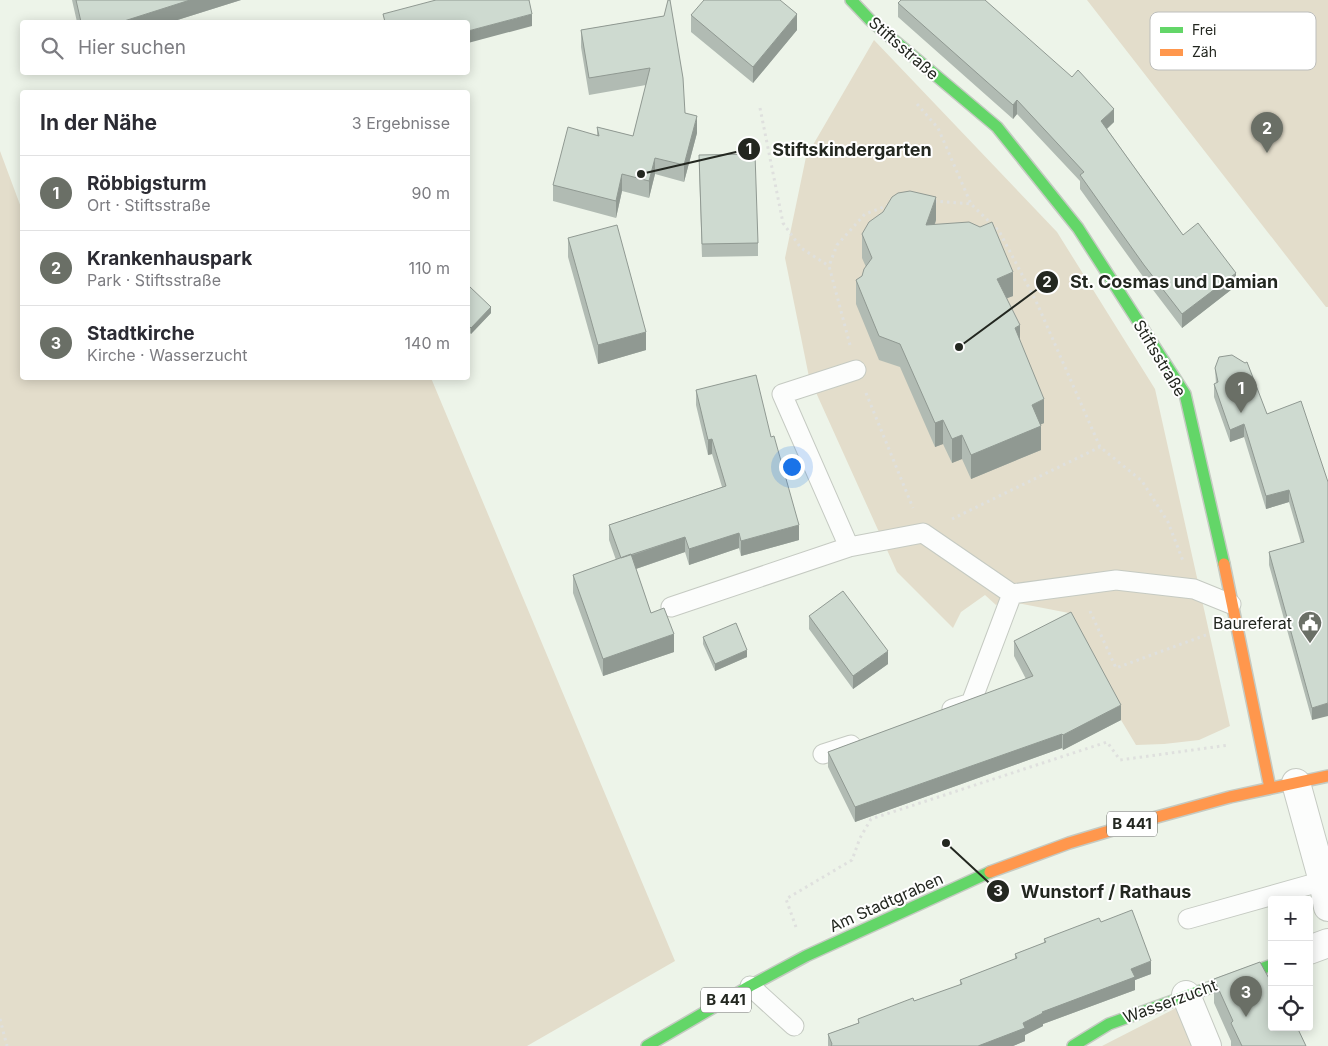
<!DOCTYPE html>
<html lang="de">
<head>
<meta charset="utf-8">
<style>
  :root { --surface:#fff; --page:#f7f7f7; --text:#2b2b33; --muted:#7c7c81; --line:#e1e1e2; --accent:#6a6f66 }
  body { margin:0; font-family:Inter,sans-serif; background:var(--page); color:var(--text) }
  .controls { position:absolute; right:15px; bottom:15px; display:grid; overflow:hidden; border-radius:5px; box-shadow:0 2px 12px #0003 }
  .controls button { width:45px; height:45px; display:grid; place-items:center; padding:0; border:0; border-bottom:1px solid var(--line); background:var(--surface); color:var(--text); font:25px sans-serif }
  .you { position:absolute; left:791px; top:466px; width:18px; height:18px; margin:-12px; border:4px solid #fff; border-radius:50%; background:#1a73e8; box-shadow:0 0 0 8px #1a73e833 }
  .badge { display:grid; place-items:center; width:32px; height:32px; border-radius:50%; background:var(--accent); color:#fff; font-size:16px; font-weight:700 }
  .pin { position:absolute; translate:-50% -41px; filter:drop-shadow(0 1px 2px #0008) }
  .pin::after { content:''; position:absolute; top:26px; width:18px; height:15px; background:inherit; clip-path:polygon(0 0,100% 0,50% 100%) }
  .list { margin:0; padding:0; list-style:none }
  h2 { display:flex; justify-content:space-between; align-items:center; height:65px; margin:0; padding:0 20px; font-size:21px }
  h2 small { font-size:16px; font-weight:400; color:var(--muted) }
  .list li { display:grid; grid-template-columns:32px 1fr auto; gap:15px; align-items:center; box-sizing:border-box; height:75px; padding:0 20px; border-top:1px solid var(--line) }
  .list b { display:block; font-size:19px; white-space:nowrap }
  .list p { margin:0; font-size:16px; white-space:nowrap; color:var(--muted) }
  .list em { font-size:16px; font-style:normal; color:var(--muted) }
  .icon { flex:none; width:28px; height:28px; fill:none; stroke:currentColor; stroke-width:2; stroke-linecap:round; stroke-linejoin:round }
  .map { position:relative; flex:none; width:1328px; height:1046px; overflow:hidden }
  .search { position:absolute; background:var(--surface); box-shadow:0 2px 12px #0003; left:20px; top:20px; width:450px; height:55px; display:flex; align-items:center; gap:12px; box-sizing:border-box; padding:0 18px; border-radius:5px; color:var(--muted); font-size:19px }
  .panel { position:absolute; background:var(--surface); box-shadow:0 2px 12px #0003; left:20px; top:90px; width:450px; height:290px; border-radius:5px }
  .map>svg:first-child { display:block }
</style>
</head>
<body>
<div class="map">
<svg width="1328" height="1046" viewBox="0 0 1328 1046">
  <rect width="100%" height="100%" fill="#edf4e9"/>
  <path fill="#e3ddcb" d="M1087 0H1328V307H1326Z
    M874 40 1057 232 1155 389 1230 726 1199 740 1164 744 1136 745 1121 720 1069 613 1002 600 996 605 985 595 961 612 953 628 897 572 809 377 785 258 806 157Z
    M0 151 22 210V378H431L675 961 527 1046H0Z
    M1180 1006 1194 1046H1102Z"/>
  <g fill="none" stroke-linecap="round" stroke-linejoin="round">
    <defs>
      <path id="lane" d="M849 547 782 394 856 370
        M671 607 849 547 923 533 1012 594
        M952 709 971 703 1012 594 1116 580 1194 589 1231 604
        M823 754 851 745
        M1188 919 1323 881
        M750 986 794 1026"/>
      <path id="street" d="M1296 783 1323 881 1328 907
        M1309 950 1328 943
        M1186 995 1207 1046"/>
      <path id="fast" d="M851 0 870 20 997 127 1078 228 1185 394 1224 564
        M647 1046 750 986 806 956 990 872
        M1073 1046 1109 1024 1272 965"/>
      <path id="slow" d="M1224 564 1270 788
        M990 872 1069 843 1146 820 1230 797 1328 776"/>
    </defs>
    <use href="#lane" stroke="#c5cac2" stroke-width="21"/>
    <use href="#street" stroke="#c5cac2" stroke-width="30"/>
    <use href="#fast" stroke="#c5cac2" stroke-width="14"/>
    <use href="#slow" stroke="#c5cac2" stroke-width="14"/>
    <path stroke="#dfe0de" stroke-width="3" stroke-dasharray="2.5 4" stroke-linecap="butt" d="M917 104 938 128 971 204
      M760 108 783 223 801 248 829 266
      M934 201 971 204 999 231 1036 301 1100 447 1142 481 1168 522 1183 561
      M850 345 829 266 837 245 865 214 889 205
      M866 393 913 508
      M952 519 1100 447
      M1090 611 1116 668 1206 635
      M796 927 786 899 852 860 860 838 871 819 1107 742 1120 760 1229 745
      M0 1019 7 1046"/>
    <use href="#lane" stroke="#fcfdfc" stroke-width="19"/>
    <use href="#street" stroke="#fcfdfc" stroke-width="28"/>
    <use href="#fast" stroke="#63d668" stroke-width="11"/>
    <use href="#slow" stroke="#ff974d" stroke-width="11"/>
  </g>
  <path fill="#b1bbb3" d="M72 0H241L171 22H77Z
    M900 0H985L1114 122 1107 129 1183 235 1236 286 1182 328 1144 278 1080 189V181L1017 114 1013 119 898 17V3L901 1Z
    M691 15 797 30 753 83 691 32Z
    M664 16 685 113 697 133 684 182 655 174 649 198 622 191 616 218 553 201V185L597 135V127L633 136 646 85 589 95 581 47V30Z
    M699 168 758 243V256L702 257Z
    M936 220 935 224 1013 296 1007 298 1044 423 1040 425 1041 450 971 479 962 459 952 463 943 444 935 447 900 367 879 360 856 304V280L862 276 866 267 862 258V234Z
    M568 238 646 350 598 364 568 257Z
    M468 288 491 313 471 334 468 331Z
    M1215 368 1267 414 1328 482 1312 720 1269 565V552L1301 543 1289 502 1266 509 1244 437 1230 442 1214 397V384H1216Z
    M696 390 771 437 799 540 741 556 739 548 689 565 685 552 636 569 651 613 674 652 603 676 573 593V575L616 560 609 540V525L722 487 712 454 708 455 696 405Z
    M809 616 888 664 853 689 809 629Z
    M703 637 747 657 715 671 703 644Z
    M1014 641 1121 720 1063 750 1062 748 855 822 828 767V752L1026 679 1014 656Z
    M1101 922 1151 974 1135 980V990L1043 1024V1026L1025 1035V1041L1013 1046H828V1034L858 1023V1019L914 1001 960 985V980L1015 959V954L1044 943V939Z
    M1214 979 1272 984 1306 1046H1231V1041L1214 1003Z"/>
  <path fill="#909992" d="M190 0H241L171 22H121Z
    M532 14V26L468 43V31Z
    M797 14V30L753 83V67Z
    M1017 100V114L1013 119V105Z
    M1114 109V122L1101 134V121Z
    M697 116V133L684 182V165Z
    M655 158V174L649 198V181Z
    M622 174V191L616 218V201Z
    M936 197V220L926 249V225Z
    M1013 272V296L997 302V279Z
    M1236 273V286L1182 328V314Z
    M491 307V313L471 334V328Z
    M1020 325V349L1015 328Z
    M646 332V350L598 364V345Z
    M1044 399V423L1032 428V405Z
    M943 420V444L935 447V423Z
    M1244 424V437L1230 442V430Z
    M1041 426V450L971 479V455Z
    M962 435V459L952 463V439Z
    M712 439V454L708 455V440Z
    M1289 490V502L1266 509V496Z
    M799 525V540L741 556V541Z
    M739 533V548L689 565V549Z
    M685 537V552L621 574V559Z
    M674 634V652L603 676V659Z
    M747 650V657L715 671V664Z
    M888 651V664L853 689V676Z
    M1328 703V716L1312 720V708Z
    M1121 705V720L1063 750V735Z
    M1062 734V748L855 822V807Z
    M1151 961V974L1135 980V990L1043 1024V1026L1025 1035V1041L1013 1046H978L1023 1023 1042 1012 1131 969Z"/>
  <path fill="#cedad0" stroke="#909992" d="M76 0H190L121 22H81Z
    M436 0H529L532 14 468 31V22H385L383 14Z
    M668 0H670L683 78 685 113 697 116 684 165 655 158 649 181 622 174 616 201 553 185 568 127 599 136 597 127 633 136 650 68 589 78 581 30 664 16Z
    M704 0H780L797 14 753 67 691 15Z
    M901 0H985L1072 77 1078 70 1114 109 1101 121 1183 235 1198 223 1236 273 1182 314 1144 265 1080 175 1084 172 1017 100 1013 105 898 3Z
    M755 154 758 243 702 244 699 155Z
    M910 191 936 197 926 225 969 222 980 227 992 222 1013 272 997 279 1020 325 1015 328 1044 399 1032 405 1041 426 971 455 962 435 952 439 943 420 935 423 900 344 879 336 856 280 862 276 864 269 872 258 862 234 869 222 883 212 892 197 898 193Z
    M617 225 646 332 598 345 568 238Z
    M469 286 491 307 471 328 468 325V288Z
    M1232 355 1245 363 1247 362 1267 414 1301 401 1328 482V703L1312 708 1269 552 1304 542 1289 490 1266 496 1244 424 1230 430 1214 384 1218 382 1215 368 1219 357Z
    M756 375 771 437 774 436 799 525 741 541 739 533 689 549 685 537 621 558 609 525 726 486 712 439 708 440 696 390Z
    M631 554 651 613 664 608 674 634 603 659 573 575Z
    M843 591 888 651 853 676 809 616Z
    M1071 612 1121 705 1063 735 1062 734 855 807 828 752 1033 676 1014 641Z
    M736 623 747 650 715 664 703 637Z
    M1132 910 1151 961 1131 969 1135 977 1042 1012 1043 1013 1023 1023 1025 1028 978 1046H831L832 1044 828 1034 859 1023 858 1019 913 998 914 1001 962 984 960 980 1017 958 1015 954 1046 942 1044 939 1099 918 1101 922Z
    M1260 962 1272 984V1027H1297L1306 1046H1242L1231 1023 1233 1021 1214 979Z"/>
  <defs>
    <symbol id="civic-pin" viewBox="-11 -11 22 30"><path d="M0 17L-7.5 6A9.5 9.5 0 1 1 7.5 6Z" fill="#6a6f66" stroke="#fff"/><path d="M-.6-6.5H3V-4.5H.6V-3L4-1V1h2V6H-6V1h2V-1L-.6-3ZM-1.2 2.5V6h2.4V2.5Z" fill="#fff"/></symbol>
  </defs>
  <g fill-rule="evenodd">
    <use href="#civic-pin" x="1296" y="609" width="28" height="38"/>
  </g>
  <g text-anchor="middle" stroke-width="4" stroke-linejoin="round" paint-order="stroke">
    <g fill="#fff" stroke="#656863" stroke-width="1">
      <rect x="1107" y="811.5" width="50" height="25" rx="4"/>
      <rect x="701" y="987.5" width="50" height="25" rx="4"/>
    </g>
    <g font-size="15" font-weight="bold" fill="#232720">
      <text x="1132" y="829">B 441</text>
      <text x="726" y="1005">B 441</text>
    </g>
    <g font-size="16" fill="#232720" stroke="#fff">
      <text transform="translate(904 48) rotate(41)" y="6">Stiftsstraße</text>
      <text transform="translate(1160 358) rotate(59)" y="6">Stiftsstraße</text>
      <text transform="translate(886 902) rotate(-24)" y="6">Am Stadtgraben</text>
      <text transform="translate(1170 1001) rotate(-20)" y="6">Wasserzucht</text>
    </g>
    <g font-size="16" fill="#232720" stroke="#fff" text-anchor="end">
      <text x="1292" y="629">Baureferat</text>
    </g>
  </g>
  <rect x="1150" y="12" width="166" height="58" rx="8" fill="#fff" stroke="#bdbebc" stroke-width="1"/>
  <rect x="1160" y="27" width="23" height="6" fill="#63d668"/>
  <rect x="1160" y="49" width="23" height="7" fill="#ff974d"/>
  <g font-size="14" fill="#232720">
    <text x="1192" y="35">Frei</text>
    <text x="1192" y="57">Zäh</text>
  </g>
  <path fill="none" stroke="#232720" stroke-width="2" d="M641 174L749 149M959 347L1047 282M946 843L998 891"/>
  <g fill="#232720" stroke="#fff" stroke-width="2">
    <circle cx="641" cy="174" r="5"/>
    <circle cx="959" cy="347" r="5"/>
    <circle cx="946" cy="843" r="5"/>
    <circle cx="749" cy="149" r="12"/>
    <circle cx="1047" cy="282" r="12"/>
    <circle cx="998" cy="891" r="12"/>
  </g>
  <g font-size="15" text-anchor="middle" font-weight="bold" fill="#fff">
    <text x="749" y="154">1</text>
    <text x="1047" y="287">2</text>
    <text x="998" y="896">3</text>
  </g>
  <g font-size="18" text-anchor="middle" font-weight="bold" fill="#232720" stroke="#fff" stroke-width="4" stroke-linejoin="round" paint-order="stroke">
    <text x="852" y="156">Stiftskindergarten</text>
    <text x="1174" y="288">St. Cosmas und Damian</text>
    <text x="1106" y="898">Wunstorf / Rathaus</text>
  </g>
</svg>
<div class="controls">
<button>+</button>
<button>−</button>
<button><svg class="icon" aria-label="locate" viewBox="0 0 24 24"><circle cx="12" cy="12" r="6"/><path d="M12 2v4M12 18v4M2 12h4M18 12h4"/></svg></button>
</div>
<div class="you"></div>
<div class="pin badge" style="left:1241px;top:413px">1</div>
<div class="pin badge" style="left:1267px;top:153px">2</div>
<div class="pin badge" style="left:1246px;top:1017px">3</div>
<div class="search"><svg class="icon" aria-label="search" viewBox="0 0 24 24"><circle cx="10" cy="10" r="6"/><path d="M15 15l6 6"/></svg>Hier suchen</div>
<section class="panel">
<h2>In der Nähe<small>3 Ergebnisse</small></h2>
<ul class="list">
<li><span class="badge">1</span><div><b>Röbbigsturm</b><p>Ort · Stiftsstraße</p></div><em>90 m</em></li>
<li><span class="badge">2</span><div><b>Krankenhauspark</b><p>Park · Stiftsstraße</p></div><em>110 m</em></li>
<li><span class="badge">3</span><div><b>Stadtkirche</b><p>Kirche · Wasserzucht</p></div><em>140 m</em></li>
</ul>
</section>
</div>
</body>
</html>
